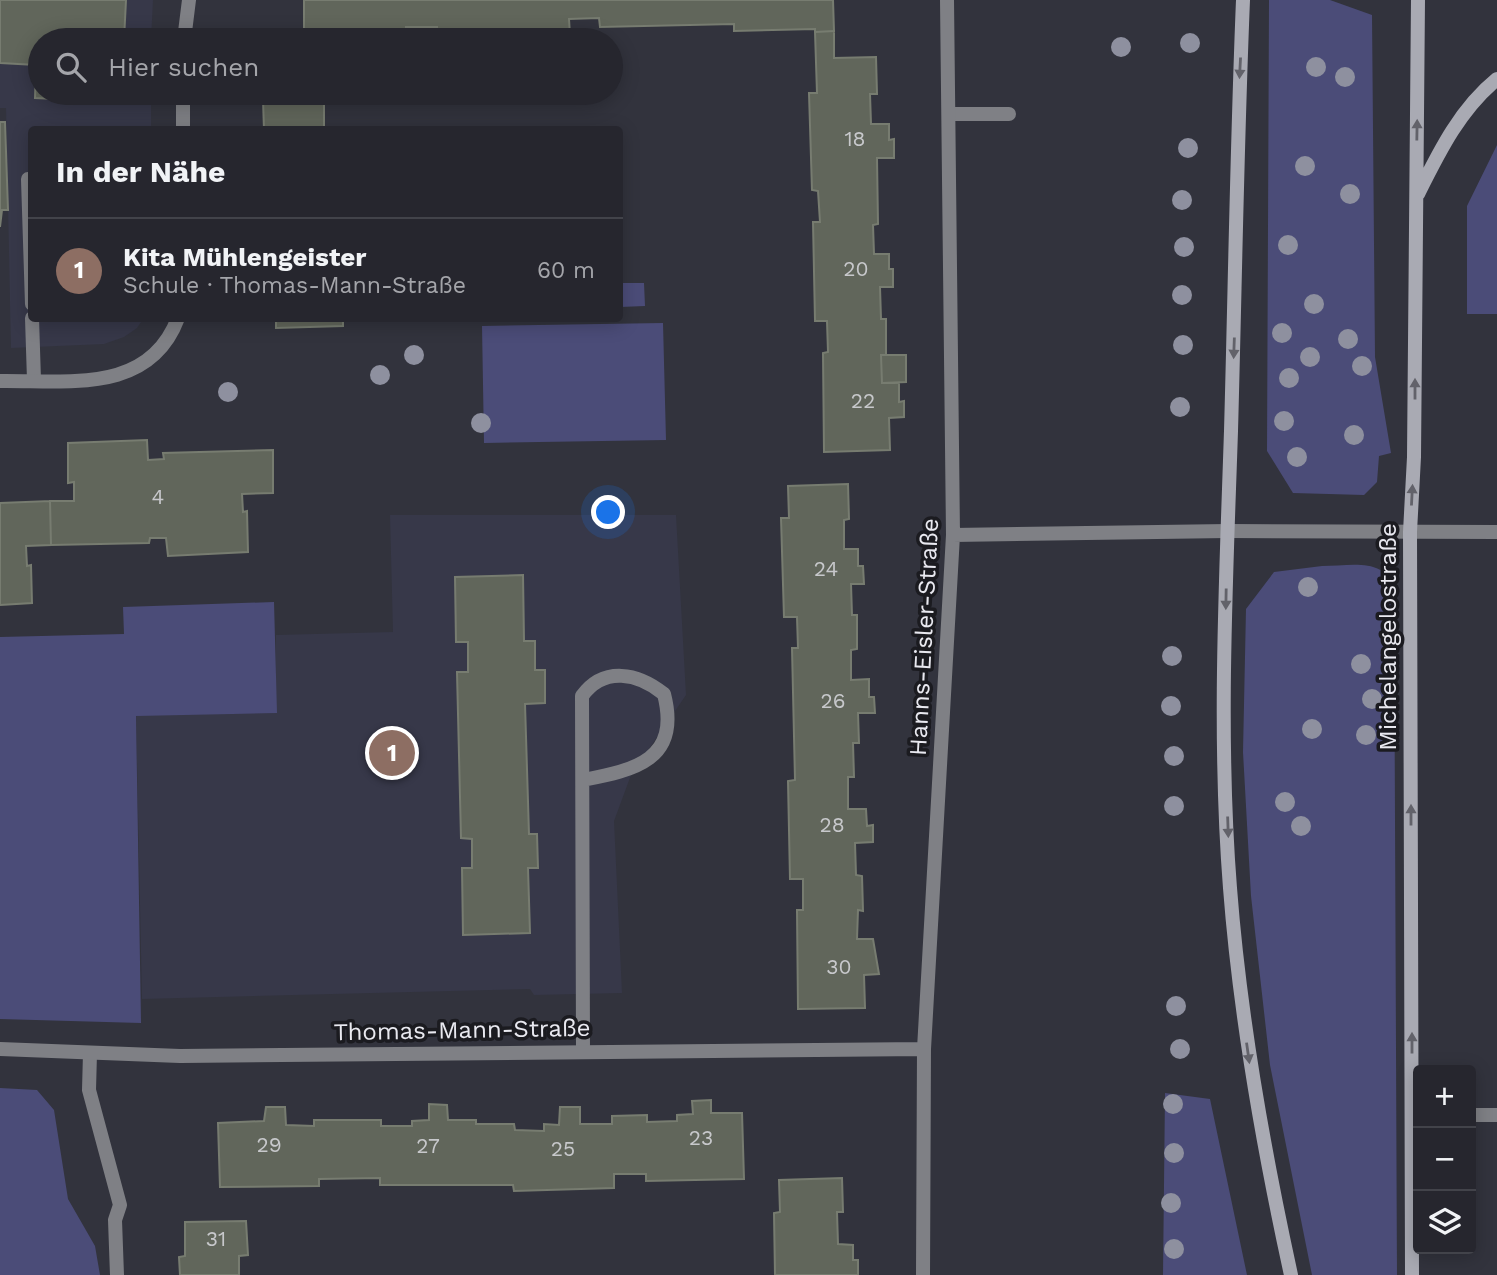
<!DOCTYPE html>
<html lang="de">
<head>
<meta charset="utf-8">
<style>
  :root { --surface:#26262e; --page:#32323a; --text:#f1f3f6; --muted:#a4a5aa; --line:#42434a; --accent:#9cca32 }
  body { margin:0; font-family:"Work Sans",sans-serif; background:var(--page); color:var(--text) }
  .controls { position:absolute; right:21px; bottom:21px; display:grid; overflow:hidden; border-radius:7px; box-shadow:0 4px 18px #0003 }
  .controls button { width:63px; height:63px; display:grid; place-items:center; padding:0; border:0; border-bottom:2px solid var(--line); background:var(--surface); color:var(--text); font:35px sans-serif }
  .you { position:absolute; left:609px; top:513px; width:24px; height:24px; margin:-18px; border:5px solid #fff; border-radius:50%; background:#1a73e8; box-shadow:0 0 0 10px #1a73e833 }
  .badge { display:grid; place-items:center; width:46px; height:46px; border-radius:50%; background:var(--accent); color:#fff; font-size:23px; font-weight:700 }
  .pin { position:absolute; translate:-50% -50%; border:4px solid #fff; box-shadow:0 2px 7px #0006 }
  .list { margin:0; padding:0; list-style:none }
  h2 { display:flex; justify-content:space-between; align-items:center; height:91px; margin:0; padding:0 28px; font-size:30px }
  h2 small { font-size:23px; font-weight:400; color:var(--muted) }
  .list li { display:grid; grid-template-columns:46px 1fr auto; gap:21px; align-items:center; box-sizing:border-box; height:105px; padding:0 28px; border-top:2px solid var(--line) }
  .list b { display:block; font-size:26px; white-space:nowrap }
  .list p { margin:0; font-size:23px; white-space:nowrap; color:var(--muted) }
  .list em { font-size:23px; font-style:normal; color:var(--muted) }
  .icon { flex:none; width:38px; height:38px; fill:none; stroke:currentColor; stroke-width:2; stroke-linecap:round; stroke-linejoin:round }
  .map { position:relative; flex:none; width:1497px; height:1275px; overflow:hidden }
  .search { position:absolute; background:var(--surface); box-shadow:0 4px 18px #0003; left:28px; top:28px; width:595px; height:77px; display:flex; align-items:center; gap:18px; box-sizing:border-box; padding:0 24px; border-radius:38px; color:var(--muted); font-size:26px }
  .panel { position:absolute; background:var(--surface); box-shadow:0 4px 18px #0003; left:28px; top:126px; width:595px; height:196px; border-radius:7px }
  .map>svg:first-child { display:block }
</style>
</head>
<body>
<div class="map">
<svg width="1497" height="1275" viewBox="0 0 1497 1275">
  <rect width="100%" height="100%" fill="#32333d"/>
  <path fill="#373849" d="M0 0H153L151 40H40V93H151V129L32 130V318L143 319 137 328 124 337 104 344 11 348 6 108H0Z
    M390 515H676L686 695 631 775 614 821 622 993 534 995 530 989 142 999 136 715 276 713V635L393 632Z"/>
  <path fill="#4b4c78" d="M1269 0H1330L1372 15 1375 357 1391 453 1379 456 1377 482 1364 495 1293 493 1267 451Z
    M1497 145V314H1467V206Z
    M620 283H644L645 306 620 307Z
    M663 323 666 440 484 443 482 326Z
    M1322 566C1350 566 1387 556 1394 591L1397 1275H1312L1270 1065 1251 896 1243 752 1246 609 1274 572Z
    M274 602 277 713 136 716 141 1023 0 1019V637L124 634 123 607Z
    M0 1088 37 1090 54 1110 68 1199 95 1246 100 1275H0Z
    M1165 1093 1210 1099 1247 1275H1163Z"/>
  <path fill="#61665b" stroke="#777c70" stroke-width="2" d="M0 0H126L124 40H40V93H122L121 102 35 98 36 65 0 63Z
    M304 0H833L834 31 815 32V29L734 31V24L600 27 599 18 569 19 570 35 470 36V31L437 30V27H406V33L304 34Z
    M834 31V58L876 57 877 94H870L871 124H889V140L894 139V158H877L878 224 873 225 874 254H889V269H893V287H880L881 319H886V355H881L882 383H899V402L904 401V417L889 418 890 450 824 452 823 353 828 352 827 321H815L813 222H820L818 191 812 190 809 93H817L815 32Z
    M270 93H330V100L324 101V130H264L263 100H270Z
    M0 122H5L8 210H2L0 227Z
    M276 318H343V326L276 328Z
    M881 355H906V382L882 383Z
    M147 440 148 460 164 459 163 453 273 450V493L242 494 243 512 247 511 248 552 168 556 166 538H150L149 543 51 545 50 501H74V482L68 483V443Z
    M848 484 849 519 844 520V549H858V566H863L864 584H851L852 615H857V649L851 650V680L869 679V697H874L875 713H858L859 743H853L854 777H848V809H866L867 826 873 825V842L855 843 856 875 862 876 863 911 858 910 857 939H873L879 974 864 975 865 1008 798 1009 797 910H803V879H790L788 781 795 780 792 648H798L797 617H784L781 518H789L788 486Z
    M50 501 51 545 26 546 27 566 31 565 32 603 0 605V503Z
    M523 575 524 641H535V670H545V703L525 704 529 834H537L538 868H528L530 933 463 935 462 868H472V839L461 838 457 672H468V642H456L455 577Z
    M711 1100V1113H742L744 1179 646 1181V1174H614V1188L514 1191 513 1185H380V1178L319 1179V1186L220 1187 218 1123 264 1121 266 1107H285L286 1125 314 1126V1120H381V1126H412V1121L429 1120V1104L447 1105 448 1120H476V1124H514L515 1130 544 1131V1124L559 1125 560 1107H580V1124H612V1116L647 1115V1122L677 1121V1115L693 1114 692 1101Z
    M842 1178 843 1212H837L838 1244 853 1245V1260H858V1275H775L774 1213 780 1212 779 1180Z
    M246 1221 248 1255 239 1256V1275H180L179 1257 185 1256V1222Z"/>
  <g fill="none" stroke-linecap="round" stroke-linejoin="round">
    <path stroke="#7f8085" stroke-width="14" d="M949 114H1009
      M28 179 32 304
      M32 318 34 380
      M1228 531 1497 532
      M583 780C635 770 681 760 664 694 638 673 604 666 582 696L583 1052
      M90 1053 89 1090 120 1205 115 1220 117 1275
      M1471 1115H1497"/>
    <path stroke="#7f8085" stroke-width="14" d="M184 40 189 0
      M183 130V93
      M0 381C67 380 149 395 178 318
      M953 535 1228 531
      M0 1049 180 1056 924 1049
      M923 1275 924 1049 953 535 947 0"/>
    <path stroke="#a9aab3" stroke-width="14" d="M1243 0C1237 144 1235 287 1231 431 1226 583 1218 736 1230 888 1240 1019 1263 1147 1291 1275
      M1418 194C1439 152 1460 109 1497 79
      M1412 1275 1410 532 1414 457 1418 0"/>
  </g>
  <g fill="#8e909f">
    <circle cx="1190" cy="43" r="10"/>
    <circle cx="1121" cy="47" r="10"/>
    <circle cx="1316" cy="67" r="10"/>
    <circle cx="1345" cy="77" r="10"/>
    <circle cx="1188" cy="148" r="10"/>
    <circle cx="1305" cy="166" r="10"/>
    <circle cx="1350" cy="194" r="10"/>
    <circle cx="1182" cy="200" r="10"/>
    <circle cx="1288" cy="245" r="10"/>
    <circle cx="1184" cy="247" r="10"/>
    <circle cx="1182" cy="295" r="10"/>
    <circle cx="1314" cy="304" r="10"/>
    <circle cx="1282" cy="333" r="10"/>
    <circle cx="1348" cy="339" r="10"/>
    <circle cx="1183" cy="345" r="10"/>
    <circle cx="414" cy="355" r="10"/>
    <circle cx="1310" cy="357" r="10"/>
    <circle cx="1362" cy="366" r="10"/>
    <circle cx="380" cy="375" r="10"/>
    <circle cx="1289" cy="378" r="10"/>
    <circle cx="228" cy="392" r="10"/>
    <circle cx="1180" cy="407" r="10"/>
    <circle cx="1284" cy="421" r="10"/>
    <circle cx="481" cy="423" r="10"/>
    <circle cx="1354" cy="435" r="10"/>
    <circle cx="1297" cy="457" r="10"/>
    <circle cx="1308" cy="587" r="10"/>
    <circle cx="1172" cy="656" r="10"/>
    <circle cx="1361" cy="664" r="10"/>
    <circle cx="1372" cy="699" r="10"/>
    <circle cx="1171" cy="706" r="10"/>
    <circle cx="1312" cy="729" r="10"/>
    <circle cx="1366" cy="735" r="10"/>
    <circle cx="1174" cy="756" r="10"/>
    <circle cx="1285" cy="802" r="10"/>
    <circle cx="1174" cy="806" r="10"/>
    <circle cx="1301" cy="826" r="10"/>
    <circle cx="1176" cy="1006" r="10"/>
    <circle cx="1180" cy="1049" r="10"/>
    <circle cx="1173" cy="1104" r="10"/>
    <circle cx="1174" cy="1153" r="10"/>
    <circle cx="1171" cy="1203" r="10"/>
    <circle cx="1174" cy="1249" r="10"/>
  </g>
  <defs><path id="oneway-solid" d="M-6-.8H1V-3.2L6.5 0L1 3.2V.8H-6Z" transform="scale(1.75)"/></defs>
  <g fill="#62626a">
    <use href="#oneway-solid" transform="translate(1240 68) rotate(93)"/>
    <use href="#oneway-solid" transform="translate(1417 130) rotate(-89)"/>
    <use href="#oneway-solid" transform="translate(1234 348) rotate(92)"/>
    <use href="#oneway-solid" transform="translate(1415 389) rotate(-90)"/>
    <use href="#oneway-solid" transform="translate(1412 495) rotate(-87)"/>
    <use href="#oneway-solid" transform="translate(1226 599) rotate(91)"/>
    <use href="#oneway-solid" transform="translate(1411 815) rotate(-90)"/>
    <use href="#oneway-solid" transform="translate(1228 827) rotate(88)"/>
    <use href="#oneway-solid" transform="translate(1412 1043) rotate(-90)"/>
    <use href="#oneway-solid" transform="translate(1248 1053) rotate(82)"/>
  </g>
  <g text-anchor="middle" stroke-width="7" stroke-linejoin="round" paint-order="stroke">
    <g font-size="21" fill="#c7c8cb">
      <text x="855" y="146">18</text>
      <text x="856" y="276">20</text>
      <text x="863" y="408">22</text>
      <text x="158" y="504">4</text>
      <text x="826" y="576">24</text>
      <text x="833" y="708">26</text>
      <text x="832" y="832">28</text>
      <text x="839" y="974">30</text>
      <text x="701" y="1145">23</text>
      <text x="269" y="1152">29</text>
      <text x="428" y="1153">27</text>
      <text x="563" y="1156">25</text>
      <text x="216" y="1246">31</text>
    </g>
    <g font-size="24" fill="#e9e9f0" stroke="#1b1b20">
      <text transform="translate(924 637) rotate(-87)" y="8">Hanns-Eisler-Straße</text>
      <text transform="translate(1388 637) rotate(-90)" y="8">Michelangelostraße</text>
      <text transform="translate(462 1030) rotate(-1)" y="8">Thomas-Mann-Straße</text>
    </g>
  </g>
</svg>
<div class="controls">
<button>+</button>
<button>−</button>
<button><svg class="icon" aria-label="layers" viewBox="0 0 24 24"><path d="M12 4l9 5-9 5-9-5zM3 14l9 5 9-5"/></svg></button>
</div>
<div class="you"></div>
<div class="pin badge" style="left:392px;top:753px;background:#8d6e63">1</div>
<div class="search"><svg class="icon" aria-label="search" viewBox="0 0 24 24"><circle cx="10" cy="10" r="6"/><path d="M15 15l6 6"/></svg>Hier suchen</div>
<section class="panel">
<h2>In der Nähe<small></small></h2>
<ul class="list">
<li><span class="badge" style="background:#8d6e63">1</span><div><b>Kita Mühlengeister</b><p>Schule · Thomas-Mann-Straße</p></div><em>60 m</em></li>
</ul>
</section>
</div>
</body>
</html>
